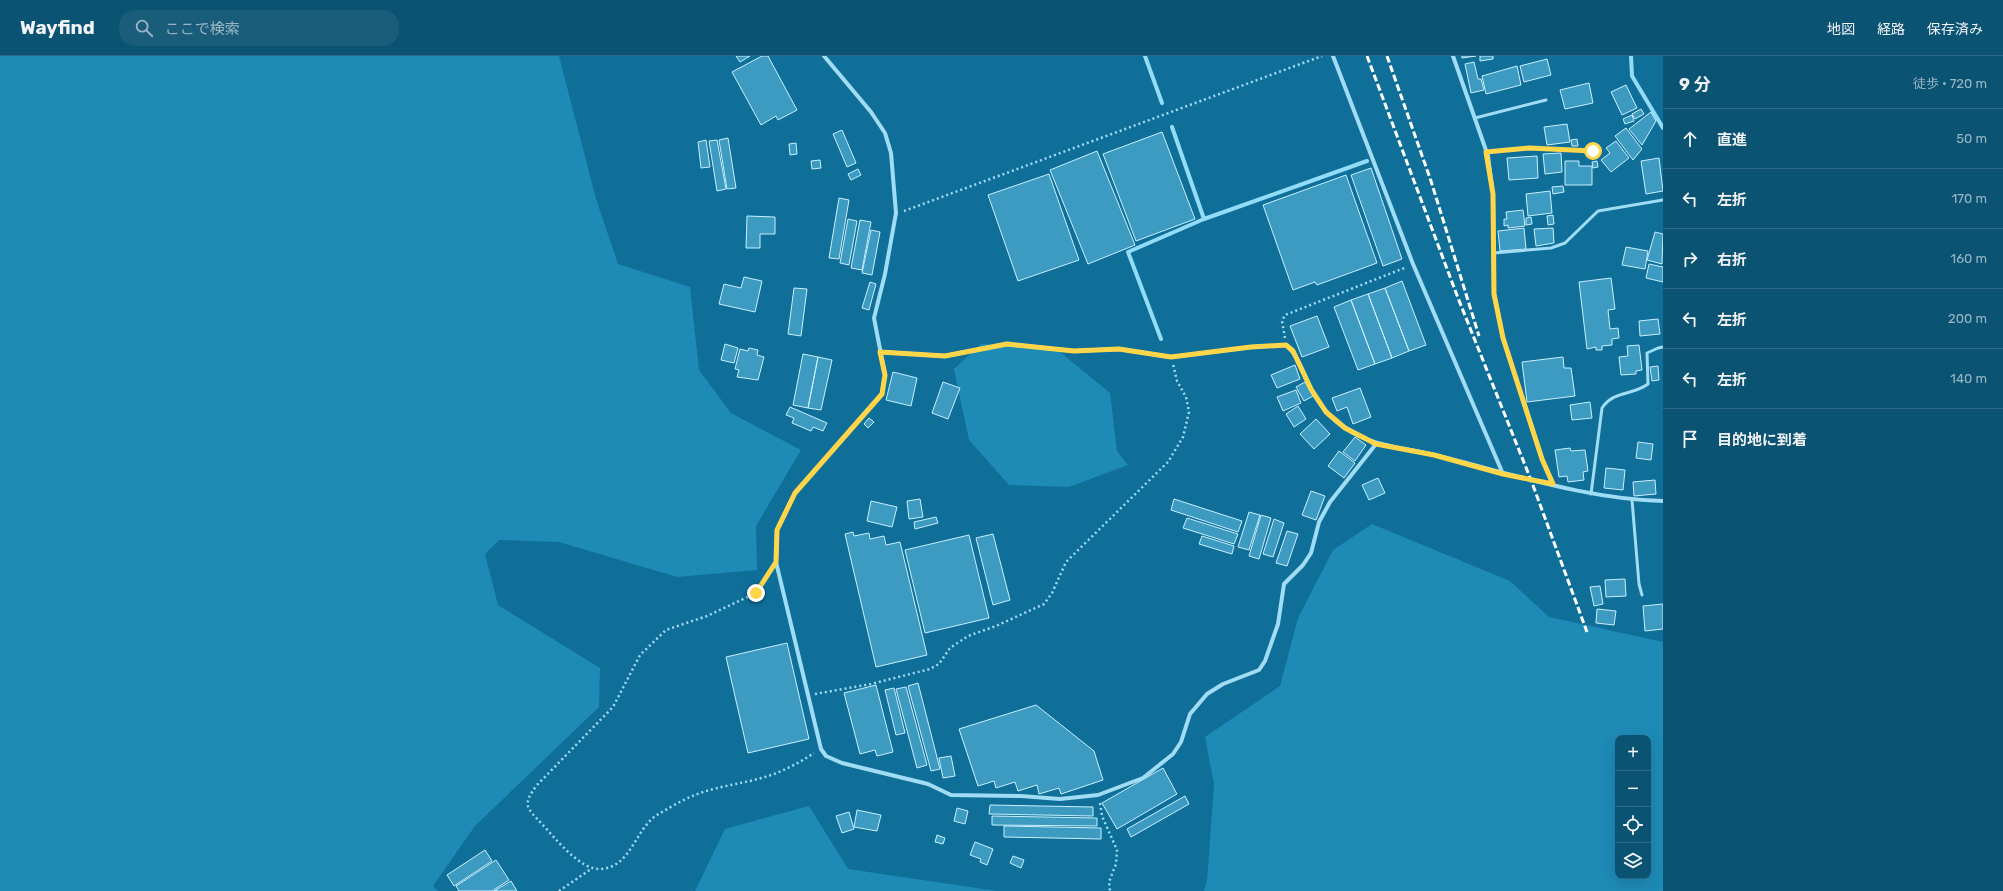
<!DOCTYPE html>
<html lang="ja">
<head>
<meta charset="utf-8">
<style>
  :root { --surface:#0b5373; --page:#195d7b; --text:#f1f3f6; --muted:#9ab6c4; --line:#2b6985 }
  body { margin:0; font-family:Rubik,"Noto Sans JP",sans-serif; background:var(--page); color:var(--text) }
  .controls { position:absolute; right:12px; bottom:12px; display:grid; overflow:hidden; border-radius:8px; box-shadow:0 4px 16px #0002 }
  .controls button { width:36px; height:36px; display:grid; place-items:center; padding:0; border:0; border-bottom:1px solid var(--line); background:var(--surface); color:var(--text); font:20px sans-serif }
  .stop { position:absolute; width:12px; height:12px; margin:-9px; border:3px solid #ffd54a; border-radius:50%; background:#fff }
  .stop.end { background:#ffd54a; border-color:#fff; box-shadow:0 1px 4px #0008 }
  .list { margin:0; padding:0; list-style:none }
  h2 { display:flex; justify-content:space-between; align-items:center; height:52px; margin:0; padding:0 16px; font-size:17px }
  h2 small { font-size:13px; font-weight:400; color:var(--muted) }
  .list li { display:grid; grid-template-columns:26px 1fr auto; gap:12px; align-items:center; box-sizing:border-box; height:60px; padding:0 16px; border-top:1px solid var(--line) }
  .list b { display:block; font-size:15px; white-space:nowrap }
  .list em { font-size:13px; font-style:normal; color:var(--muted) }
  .icon { flex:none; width:22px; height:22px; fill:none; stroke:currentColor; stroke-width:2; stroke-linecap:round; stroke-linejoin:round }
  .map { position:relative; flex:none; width:1663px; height:835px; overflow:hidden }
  header { display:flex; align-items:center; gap:24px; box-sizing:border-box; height:56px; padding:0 20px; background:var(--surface); border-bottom:1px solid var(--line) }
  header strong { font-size:19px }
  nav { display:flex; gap:22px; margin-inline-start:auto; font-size:14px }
  .search { width:280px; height:36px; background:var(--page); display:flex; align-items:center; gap:10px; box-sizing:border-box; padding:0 14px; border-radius:16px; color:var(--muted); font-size:15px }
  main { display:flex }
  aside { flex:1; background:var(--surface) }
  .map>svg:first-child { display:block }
</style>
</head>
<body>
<header>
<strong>Wayfind</strong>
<div class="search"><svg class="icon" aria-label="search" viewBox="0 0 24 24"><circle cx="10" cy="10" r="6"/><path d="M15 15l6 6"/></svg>ここで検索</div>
<nav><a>地図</a><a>経路</a><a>保存済み</a></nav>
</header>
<main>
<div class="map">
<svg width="1663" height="835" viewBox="0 0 1663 835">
  <rect width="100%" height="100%" fill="#0f6f99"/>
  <path fill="#1e8ab6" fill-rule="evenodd" d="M0 0H559L596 143 618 208 690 231 699 314 731 357 801 394 756 470 757 514 677 521 559 486 499 484 485 498 498 549 600 612 599 651 475 770 433 830 438 835H0Z
    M981 288 1054 291 1110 337 1117 395 1128 409 1069 431 1009 429 969 384 954 313Z
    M1372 468 1510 525 1549 561 1663 586V835H1204L1207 825 1214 728 1205 681 1280 630 1298 562 1333 494ZM1618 682H1648V820H1618Z
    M809 750 848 813 997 835H695L725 773Z"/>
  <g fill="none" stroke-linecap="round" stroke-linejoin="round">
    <path stroke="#92dcf8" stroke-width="4" d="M1145 0 1162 47
      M1631 0 1632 20 1663 72
      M1172 71 1204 163
      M1161 283 1128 196 1204 163 1367 105"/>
  </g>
  <path fill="#3d9bc2" stroke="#c9effe" d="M736 0H750L740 6Z
    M762 0H768L797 54 778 64 776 60 761 69 732 16Z
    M1462 0H1476L1462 2Z
    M1480 0H1493V3L1480 5Z
    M1547 3 1551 19 1524 26 1520 10Z
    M1474 6 1478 23H1481L1484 34 1471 37 1465 8Z
    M1517 10 1521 29 1486 38 1482 20Z
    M1589 27 1593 47 1565 53 1560 34Z
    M1626 29 1637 52 1622 59 1611 36Z
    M1641 53 1644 58 1635 63 1632 58Z
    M1651 56 1656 65 1642 89 1629 73Z
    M1632 59 1634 65 1625 68 1623 63Z
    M1567 68 1570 86 1547 89 1544 71Z
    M1626 72 1642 93 1633 104 1615 80Z
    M842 74 856 107 847 111 833 78Z
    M1162 76 1195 163 1136 185 1103 98Z
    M728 82 736 132 727 133 719 84Z
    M1577 83 1578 90H1572L1571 84Z
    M706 84 710 111 701 112 698 86Z
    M717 84 726 133 717 135 709 85Z
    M1616 85 1629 102 1611 116 1601 104 1610 97 1606 92Z
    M796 87 797 98 790 99 789 88Z
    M1097 95 1135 189 1088 208 1050 114Z
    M1561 97 1562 116 1545 118 1543 98Z
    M1537 100 1538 122 1509 124 1507 102Z
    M1659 102 1663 135 1646 138 1641 105Z
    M820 104 821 112 812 113 811 105Z
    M1565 105H1579V110H1592V129H1565Z
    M1597 105 1598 111 1593 112 1592 106Z
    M1371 112 1402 203 1383 210 1351 119Z
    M858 113 861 119 851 124 848 118Z
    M1049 118 1079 204 1018 225 988 139Z
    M1346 119 1377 207 1317 229 1315 226 1293 234 1263 149Z
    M1563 130 1564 136 1553 138 1552 131Z
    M1550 135 1552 157 1528 160 1526 138Z
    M839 142 849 144 839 203 829 202Z
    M1523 154 1525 170 1508 172V169L1504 170V163H1507L1506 156Z
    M1553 159 1554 168 1548 169 1547 160Z
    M747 160 775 161V178H760V192H746Z
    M1531 161 1532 168 1526 169V162Z
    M848 163 857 165 849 209 840 207Z
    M860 164 871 166 862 214 851 212Z
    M1524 172 1526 193 1500 195 1498 175Z
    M1553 172 1554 187 1536 190 1534 173Z
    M871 174 880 176 872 219 862 217Z
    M1655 176 1663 178 1662 208 1647 204Z
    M1626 191 1648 195 1645 213 1622 209Z
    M1649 208 1663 211V226L1646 222Z
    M744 221 762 225 755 256 719 248 724 228 741 232Z
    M1611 222 1615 253 1608 254 1610 273 1618 272 1619 282 1612 283V289L1602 290V294H1596V291L1587 293 1579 226Z
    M1402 225 1426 289 1409 295 1385 232Z
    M870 226 876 228 869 254 862 252Z
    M794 232 807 233 801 280 788 278Z
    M1385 232 1409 295 1392 302 1368 238Z
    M1368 238 1392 302 1375 308 1351 244Z
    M1351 244 1375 308 1358 314 1334 251Z
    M1317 260 1329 291 1302 301 1290 270Z
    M1658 263 1660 278 1640 280 1639 265Z
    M725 288 738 292 734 307 721 304Z
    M1639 289 1642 314 1636 315V318L1621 319 1619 301 1628 300 1627 290Z
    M749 292 758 294 757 299 764 301 758 324 737 321 739 314 735 313 740 293 748 295Z
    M803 298 818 301 808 352 793 349Z
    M818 301 832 304 821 354 808 352Z
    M1563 301 1564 312H1571L1575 340 1527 346 1522 306Z
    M1295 309 1300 323 1277 332 1271 319Z
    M1658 310 1659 324 1652 325 1650 311Z
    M893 316 917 322 911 350 886 344Z
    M943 326 960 332 948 363 932 357Z
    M1305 326 1313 340 1304 345 1296 331Z
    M1360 332 1371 361 1353 368 1347 351 1337 355 1332 342Z
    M1296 334 1301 347 1283 355 1277 341Z
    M1590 346 1592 362 1572 364 1570 349Z
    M1298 350 1306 363 1294 371 1286 358Z
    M790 351 827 367 823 375 813 371 811 375 792 367 794 362 786 359Z
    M869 362 874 366 868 372 864 368Z
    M1316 363 1330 378 1314 393 1300 378Z
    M1355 381 1366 389 1355 405 1343 396Z
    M1638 386 1653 388 1651 404 1636 402Z
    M1570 392 1571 395 1585 394 1588 415 1583 416 1584 424 1568 426 1567 420 1559 421 1555 394Z
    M1339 395 1355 407 1344 422 1328 410Z
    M1606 412 1625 414 1623 434 1604 432Z
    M1378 422 1385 437 1369 444 1362 429Z
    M1655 424 1656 438 1634 440 1633 426Z
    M1311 435 1325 440 1316 464 1302 459Z
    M920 443 923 461 909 463 907 445Z
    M1174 443 1242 465 1238 476 1171 454Z
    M871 445 897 451 892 471 867 465Z
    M1249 456 1260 459 1249 494 1238 491Z
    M1261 459 1271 462 1259 503 1249 500Z
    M936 461 938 467 915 473 914 466Z
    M1187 462 1238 478 1234 488 1183 472Z
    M1274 463 1284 467 1273 501 1263 498Z
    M1287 475 1298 478 1287 510 1276 507Z
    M853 476 854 480 869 477 870 483 884 480 886 489 900 486 927 599 876 611 845 478Z
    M993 478 1010 544 993 549 976 482Z
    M969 479 989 562 925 577 905 494Z
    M1202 480 1234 490 1232 498 1199 488Z
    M1625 523 1626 540 1606 541 1605 524Z
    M1600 530 1603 548 1594 550 1590 531Z
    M1663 548V573L1645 575 1643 550Z
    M1597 553 1616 555 1614 569 1596 567Z
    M787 587 809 683 748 697 726 601Z
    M918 627 940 713 931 715 908 630Z
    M876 629 893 696 877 700 875 694 860 698 844 637Z
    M906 631 927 709 917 712 896 633Z
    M894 632 905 677 896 679 885 634Z
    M1036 649 1094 695 1103 724 1061 738 1059 732 1039 738 1037 729 1018 735 1015 726 996 732 994 725 978 730 959 673Z
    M951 700 955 720 943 722 939 702Z
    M1163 712 1177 738 1117 773 1102 747Z
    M1185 740 1189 748 1131 781 1127 773Z
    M990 749 1093 751V760L989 758Z
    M957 752 968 755 965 768 954 765Z
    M857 754 881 759 877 775 854 771Z
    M849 756 854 773 842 777 836 760Z
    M992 760 1097 762V770L992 769Z
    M1004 770 1101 772V783L1004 781Z
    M937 779 945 782 943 788 935 786Z
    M975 786 993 793 987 809 980 806 981 803 970 799Z
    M485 794 492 805 454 830 447 819Z
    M1013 800 1024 804 1021 812 1010 807Z
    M496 804 509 824 492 835H459L456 830Z
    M511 825 517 835H494Z"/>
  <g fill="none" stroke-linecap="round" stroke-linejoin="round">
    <path stroke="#a1dcf5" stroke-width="2.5" stroke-dasharray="2 3" stroke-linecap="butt" d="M904 155 1322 0
      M1285 282 1282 265 1285 259 1407 211
      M770 515 756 537 707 560 666 574 640 599 613 651 537 729C522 749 526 751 542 768 555 782 580 814 600 813 631 812 635 773 657 759 669 752 682 744 695 739 717 730 742 728 765 721 782 716 799 707 814 697
      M815 638 871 628 930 613 939 608 950 592 968 580 996 570 1044 548 1052 537 1066 506 1168 406 1183 381 1189 356 1186 341 1177 325 1173 308
      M1100 747 1102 760 1117 794 1116 808 1109 826 1110 835
      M559 835 591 813"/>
    <path stroke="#a1dcf5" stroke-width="3" d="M1475 62 1546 44
      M1486 96 1529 92 1593 95
      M1494 197 1551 192 1565 187 1598 155 1663 144
      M1591 438 1602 352C1614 334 1632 340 1648 328L1647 297 1658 292 1663 291
      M1632 444 1639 528 1642 539"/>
    <path stroke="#a1dcf5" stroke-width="4" d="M824 0 871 56 885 77 891 97 896 157 885 218 874 262 885 319 882 338 795 437 777 474 776 506 821 693 826 700 842 707 928 728 951 739 1021 740 1060 743 1098 739 1143 722 1173 698 1181 686 1190 658 1207 638 1223 628 1259 614 1265 605 1278 568 1284 528 1303 509 1311 497 1319 466 1330 446 1376 388
      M1333 0 1413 208 1503 418
      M1453 0 1488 100 1493 138 1494 238 1503 282 1542 403 1553 428
      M881 296 945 300 1007 288 1074 295 1119 293 1171 301 1251 291 1286 289C1298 299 1303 317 1310 331 1318 347 1330 362 1345 372 1373 391 1402 391 1434 399 1510 417 1584 443 1663 445"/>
    <path stroke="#fff" stroke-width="3" stroke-dasharray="7 3" stroke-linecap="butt" d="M1367 0 1458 242 1531 424 1587 576
      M1387 0 1431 125 1479 280"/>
  </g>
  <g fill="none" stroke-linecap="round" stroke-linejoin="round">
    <path stroke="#ffd54a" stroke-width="5" d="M756 537 776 506 777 474 795 437 882 338 885 319 880 296 945 300 1007 288 1074 295 1119 293 1171 301 1251 291 1286 289 1293 295 1311 333 1326 356 1345 372 1376 388 1434 399 1503 418 1553 428 1542 403 1503 282 1494 238 1493 138 1486 96 1529 92 1593 95"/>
  </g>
</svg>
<div class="controls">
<button>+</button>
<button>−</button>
<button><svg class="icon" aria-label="locate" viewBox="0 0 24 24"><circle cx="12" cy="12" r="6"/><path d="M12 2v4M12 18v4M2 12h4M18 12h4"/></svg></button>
<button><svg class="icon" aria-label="layers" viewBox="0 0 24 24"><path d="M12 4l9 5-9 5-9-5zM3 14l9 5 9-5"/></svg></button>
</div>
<div class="stop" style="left:1593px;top:95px"></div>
<div class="stop end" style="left:756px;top:537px"></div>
</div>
<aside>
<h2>9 分<small>徒歩 · 720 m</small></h2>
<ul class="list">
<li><svg class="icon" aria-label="ahead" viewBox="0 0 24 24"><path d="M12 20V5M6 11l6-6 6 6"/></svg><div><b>直進</b></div><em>50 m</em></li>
<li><svg class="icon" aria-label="left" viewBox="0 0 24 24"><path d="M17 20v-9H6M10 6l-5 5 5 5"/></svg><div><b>左折</b></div><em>170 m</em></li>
<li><svg class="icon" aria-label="right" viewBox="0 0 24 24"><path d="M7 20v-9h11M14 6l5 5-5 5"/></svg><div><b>右折</b></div><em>160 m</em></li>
<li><svg class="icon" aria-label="left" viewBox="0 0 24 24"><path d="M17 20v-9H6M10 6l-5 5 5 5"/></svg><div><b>左折</b></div><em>200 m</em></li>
<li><svg class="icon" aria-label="left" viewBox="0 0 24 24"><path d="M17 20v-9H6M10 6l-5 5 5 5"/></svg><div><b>左折</b></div><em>140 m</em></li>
<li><svg class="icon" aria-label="arrive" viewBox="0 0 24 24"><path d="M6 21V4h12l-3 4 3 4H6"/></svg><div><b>目的地に到着</b></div></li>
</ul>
</aside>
</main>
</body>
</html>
